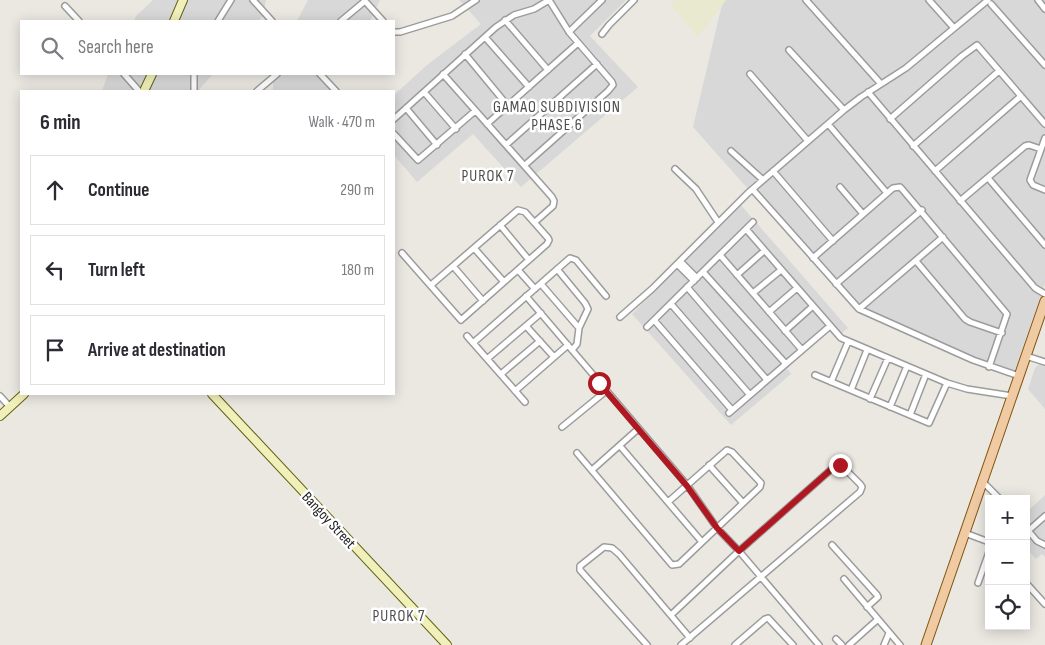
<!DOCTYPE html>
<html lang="en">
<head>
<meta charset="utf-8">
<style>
  :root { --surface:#fff; --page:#f7f7f7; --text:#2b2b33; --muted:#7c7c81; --line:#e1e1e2 }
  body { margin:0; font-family:"Sofia Sans Condensed",sans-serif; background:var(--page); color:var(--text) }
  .controls { position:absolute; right:15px; bottom:15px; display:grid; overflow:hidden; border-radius:0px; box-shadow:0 2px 12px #0003 }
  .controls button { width:45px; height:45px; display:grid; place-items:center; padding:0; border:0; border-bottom:1px solid var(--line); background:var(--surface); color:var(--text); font:25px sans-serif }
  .stop { position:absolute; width:15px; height:15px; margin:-11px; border:4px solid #af1721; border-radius:50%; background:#fff }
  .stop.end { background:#af1721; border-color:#fff; box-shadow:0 1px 5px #0008 }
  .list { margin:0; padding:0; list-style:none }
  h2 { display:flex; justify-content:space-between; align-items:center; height:65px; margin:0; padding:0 20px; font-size:21px }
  h2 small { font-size:16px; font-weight:400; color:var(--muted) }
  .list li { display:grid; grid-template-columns:32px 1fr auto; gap:15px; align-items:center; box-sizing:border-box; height:70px; margin:0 10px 10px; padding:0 10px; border:1px solid var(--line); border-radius:0px }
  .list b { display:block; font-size:19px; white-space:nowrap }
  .list em { font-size:16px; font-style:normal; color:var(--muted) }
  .icon { flex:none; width:28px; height:28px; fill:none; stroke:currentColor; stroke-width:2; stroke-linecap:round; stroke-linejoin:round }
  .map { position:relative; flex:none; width:1045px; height:645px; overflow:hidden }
  .search { position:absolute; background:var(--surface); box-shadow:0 2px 12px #0003; left:20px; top:20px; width:375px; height:55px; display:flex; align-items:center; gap:12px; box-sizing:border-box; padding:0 18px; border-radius:0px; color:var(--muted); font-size:19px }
  .panel { position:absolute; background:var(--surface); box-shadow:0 2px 12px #0003; left:20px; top:90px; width:375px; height:305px; border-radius:0px }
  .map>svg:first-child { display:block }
</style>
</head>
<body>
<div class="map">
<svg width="1045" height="645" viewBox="0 0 1045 645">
  <rect width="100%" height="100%" fill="#ebe8e2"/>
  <path fill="#d9d8d8" d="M153 0H266L263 16 258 21H134L136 16Z
    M308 0H380L370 21H297Z
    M459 0H626L590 36 638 87 521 187 473 134 417 182 394 155V95L427 65 481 24Z
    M723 0H1045V284L1013 375 858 313 693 127Z
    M108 74H213L198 91H102Z
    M279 74H318L332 91H273V80Z
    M741 205 848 328 836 338 828 330 786 367 791 374 731 425 632 314Z
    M1045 359V409L1028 389 1035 368Z
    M1045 495V557L1042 554 1036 559 1026 548V513Z"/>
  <path fill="#e8e9cf" d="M675 0H726L698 37 671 5Z"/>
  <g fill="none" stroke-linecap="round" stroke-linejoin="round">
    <defs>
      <path id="street" d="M253 0 272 21
        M806 0 881 84
        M929 0 954 28
        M1038 0 1045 9
        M991 4 1045 65
        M65 6 79 21
        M505 20 548 70
        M218 21 231 0
        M341 21 365 1 383 21
        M394 32H400L452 16 476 0
        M569 32 602 0
        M602 34 609 25 634 0
        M485 37 529 87
        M789 50 844 110
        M465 54 508 106
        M124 74 139 91
        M320 74 336 91
        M443 74 552 197 554 201 553 206 535 222
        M750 74 808 141
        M194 91V74
        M257 91 277 74
        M424 92 456 129
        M868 92 1035 288 1045 294
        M406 108 437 145
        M394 119 496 27 514 15 534 9 549 0
        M890 119 962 56 977 45 1045 124
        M487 124 578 43
        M828 124 887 193
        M394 134 418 160 475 111
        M1045 138 1030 180 1033 185 1045 190
        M506 145 597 64
        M913 146 999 71
        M731 151 763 180
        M525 165 608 91 613 85 612 82 569 32 549 0
        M675 169 696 189 718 222
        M773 171 833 241
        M935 171 1021 96
        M988 178 1045 245
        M840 187 863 214
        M753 190 859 309 973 360 1019 376
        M960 201 1025 146 1029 145 1041 149
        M500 225 529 260
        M746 229 841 338 947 383 967 389 1012 396
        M474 248 504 282
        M402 253 461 320 547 244 549 240 548 238 525 212 518 210 431 285
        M720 255 802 350
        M813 258 893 188 900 187 902 189 1007 314 989 367
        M680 261 697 278
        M916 261 965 319 970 322 1002 333
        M677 264 694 281
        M453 266 483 301
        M557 269 585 303 588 309 579 328 577 344 572 350
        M518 270 535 289
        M703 272 786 364
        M737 275 764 251
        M541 284 579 328
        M836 284 922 210
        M687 287 767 380
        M753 293 781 270
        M526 296 687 485 717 528 739 551 819 645
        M671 304 750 395
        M859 309 943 237
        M769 312 797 288
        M620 317 652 289 748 193 844 110 861 97 906 68 988 0
        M654 320 732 410
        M526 326 554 357
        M647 327 753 222
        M785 331 813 306
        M467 336 525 402
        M473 343 570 258 576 260 606 296
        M1026 356 1045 362
        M487 359 541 313
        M501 374 540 341
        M815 375 929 423 947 383
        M831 382 848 342
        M851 390 867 350
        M515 391 568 345
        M0 396 10 407
        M870 399 888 358
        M890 407 907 366
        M729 413 830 326
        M910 415 926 374
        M562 427 606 391
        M620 446 702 542
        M577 453 672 565 679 564 760 487 761 483 732 452 727 450 668 502
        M709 465 743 503
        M592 470 638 429
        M983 482 1000 499
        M1026 528 1037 541 1045 545
        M1028 531 1045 516
        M965 533 989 542
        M832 545 877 595 878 597 867 607
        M844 579 900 645
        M978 583 989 552
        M1026 583 1045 604
        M671 615 739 551 835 466 840 465 843 467 860 484 862 487 860 492 681 645
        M836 639 842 645
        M647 645 580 570V566L604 547 612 548 619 554 690 638
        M735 645 765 619 768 618 793 645
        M849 645 877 620
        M884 645 889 633"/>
      <path id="secondary" d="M174 21 183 0
        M144 91 152 74
        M212 394 447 645
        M0 416 24 394"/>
      <path id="primary" d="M926 645 1045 301"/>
    </defs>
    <use href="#street" stroke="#9c9c9c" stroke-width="8"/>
    <use href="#secondary" stroke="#606311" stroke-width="10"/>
    <use href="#primary" stroke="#815511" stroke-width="11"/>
    <use href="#street" stroke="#fff" stroke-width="5"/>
    <use href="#secondary" stroke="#f1f0bb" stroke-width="8"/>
    <use href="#primary" stroke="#f0caa3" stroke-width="9"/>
  </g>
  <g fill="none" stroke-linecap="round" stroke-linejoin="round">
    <path stroke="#af1721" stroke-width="6" d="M599 383 687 486 717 528 739 551 835 466 840 465"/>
  </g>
  <g text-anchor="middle" stroke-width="5" stroke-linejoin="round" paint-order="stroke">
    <g font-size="15" fill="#1b1b1b" stroke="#fff">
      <text transform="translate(329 520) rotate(47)" y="5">Bangoy Street</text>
    </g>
    <g font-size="16" letter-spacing="1" fill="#4e4e4e" stroke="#fff">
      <text x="557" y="112">GAMAO SUBDIVISION<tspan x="557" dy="18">PHASE 6</tspan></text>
      <text x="488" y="181">PUROK 7</text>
      <text x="399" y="621">PUROK 7</text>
    </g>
  </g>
</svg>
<div class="controls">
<button>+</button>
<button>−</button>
<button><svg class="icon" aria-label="locate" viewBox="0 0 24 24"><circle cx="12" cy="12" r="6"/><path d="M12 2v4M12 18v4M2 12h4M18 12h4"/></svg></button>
</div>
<div class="stop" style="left:599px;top:383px"></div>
<div class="stop end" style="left:840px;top:465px"></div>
<div class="search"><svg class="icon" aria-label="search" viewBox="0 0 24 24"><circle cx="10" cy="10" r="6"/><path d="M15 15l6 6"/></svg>Search here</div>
<section class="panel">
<h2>6 min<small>Walk · 470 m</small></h2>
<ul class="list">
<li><svg class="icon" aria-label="ahead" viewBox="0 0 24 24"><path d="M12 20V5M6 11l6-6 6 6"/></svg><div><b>Continue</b></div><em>290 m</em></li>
<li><svg class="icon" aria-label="left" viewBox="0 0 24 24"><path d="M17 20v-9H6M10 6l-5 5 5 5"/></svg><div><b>Turn left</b></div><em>180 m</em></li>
<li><svg class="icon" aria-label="arrive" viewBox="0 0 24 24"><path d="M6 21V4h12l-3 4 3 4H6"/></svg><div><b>Arrive at destination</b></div></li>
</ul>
</section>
</div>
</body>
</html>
